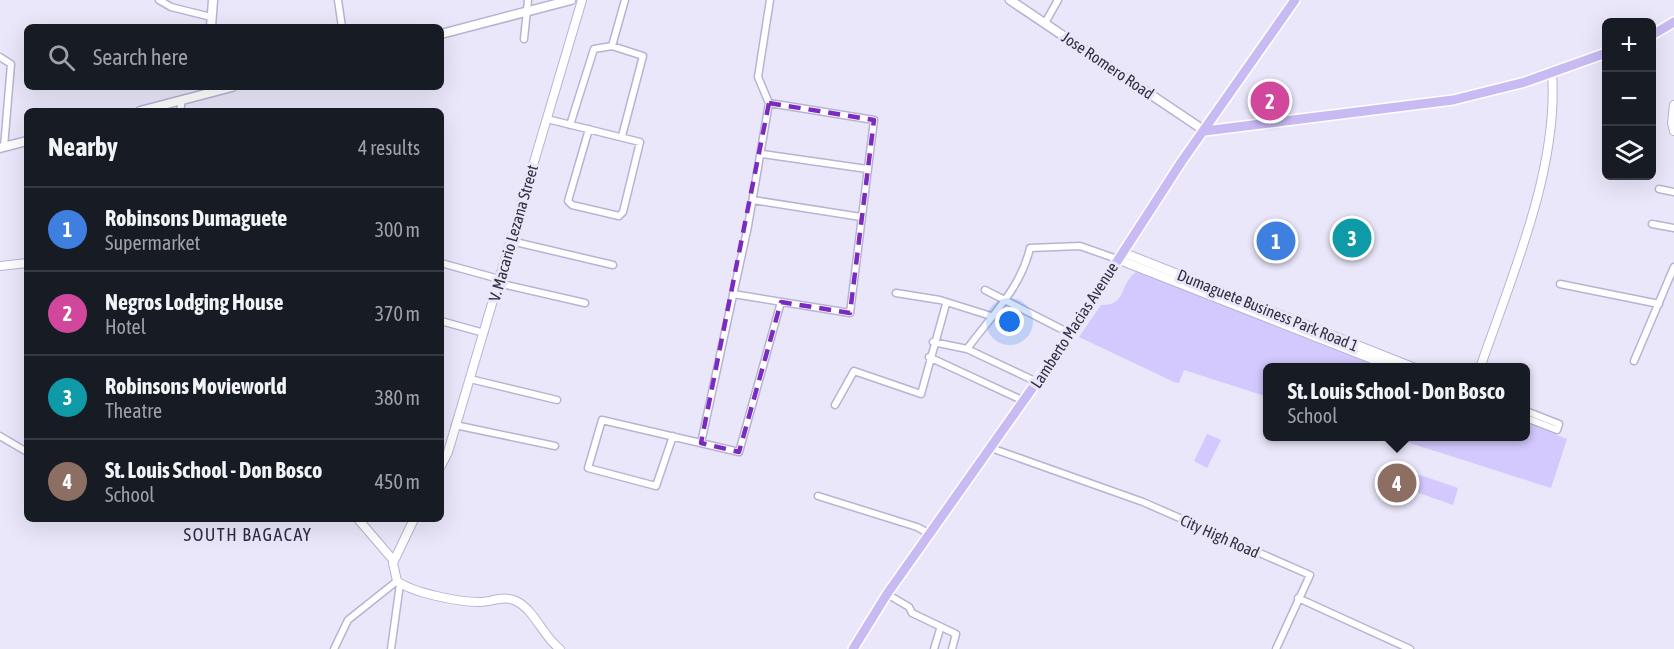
<!DOCTYPE html>
<html lang="en">
<head>
<meta charset="utf-8">
<style>
  :root { --surface:#171b24; --page:#20242c; --text:#f1f3f6; --muted:#9ea1a6; --line:#363941; --accent:#db2777 }
  body { margin:0; font-family:"Asap Condensed",sans-serif; background:var(--page); color:var(--text) }
  .controls { position:absolute; right:18px; top:18px; display:grid; overflow:hidden; border-radius:9px; box-shadow:0 6px 24px #0002 }
  .controls button { width:54px; height:54px; display:grid; place-items:center; padding:0; border:0; border-bottom:2px solid var(--line); background:var(--surface); color:var(--text); font:30px sans-serif }
  .you { position:absolute; left:1010px; top:322px; width:21px; height:21px; margin:-15px; border:4px solid #fff; border-radius:50%; background:#1a73e8; box-shadow:0 0 0 9px #1a73e833 }
  .badge { display:grid; place-items:center; width:39px; height:39px; border-radius:50%; background:var(--accent); color:#fff; font-size:20px; font-weight:700 }
  .pin { position:absolute; translate:-50% -50%; border:3px solid #fff; box-shadow:0 2px 6px #0006 }
  .popup { position:absolute; left:1263px; top:363px; width:267px; height:78px; box-sizing:border-box; display:grid; place-content:center; border-radius:9px; background:var(--surface); filter:drop-shadow(0 2px 4px #0005); font-size:20px; white-space:nowrap; color:var(--muted) }
  .popup b { font-size:22px; color:var(--text) }
  .popup::after { content:''; position:absolute; left:50%; top:100%; margin-left:-12px; border:12px solid transparent; border-top-color:var(--surface) }
  .list { margin:0; padding:0; list-style:none }
  h2 { display:flex; justify-content:space-between; align-items:center; height:78px; margin:0; padding:0 24px; font-size:26px }
  h2 small { font-size:20px; font-weight:400; color:var(--muted) }
  .list li { display:grid; grid-template-columns:39px 1fr auto; gap:18px; align-items:center; box-sizing:border-box; height:84px; padding:0 24px; border-top:2px solid var(--line) }
  .list b { display:block; font-size:22px; white-space:nowrap }
  .list p { margin:0; font-size:20px; white-space:nowrap; color:var(--muted) }
  .list em { font-size:20px; font-style:normal; color:var(--muted) }
  .icon { flex:none; width:33px; height:33px; fill:none; stroke:currentColor; stroke-width:2; stroke-linecap:round; stroke-linejoin:round }
  .map { position:relative; flex:none; width:1674px; height:649px; overflow:hidden }
  .search { position:absolute; background:var(--surface); box-shadow:0 6px 24px #0002; left:24px; top:24px; width:420px; height:66px; display:flex; align-items:center; gap:15px; box-sizing:border-box; padding:0 21px; border-radius:9px; color:var(--muted); font-size:22px }
  .panel { position:absolute; background:var(--surface); box-shadow:0 6px 24px #0002; left:24px; top:108px; width:420px; height:414px; border-radius:9px }
  .map>svg:first-child { display:block }
</style>
</head>
<body>
<div class="map">
<svg width="1674" height="649" viewBox="0 0 1674 649">
  <rect width="100%" height="100%" fill="#eae7fb"/>
  <path fill="#d3c9ff" d="M1136 272H1140L1384 367 1268 368V397L1184 370 1179 383 1174 382 1079 337 1101 305C1127 306 1119 284 1136 272Z
    M1526 423 1567 439 1551 488 1391 437 1526 436Z
    M1207 434 1221 440 1207 468 1194 461Z
    M1411 472 1458 488 1453 505 1405 488Z"/>
  <g fill="none" stroke-linecap="round" stroke-linejoin="round">
    <defs>
      <path id="minor" d="M159 0 171 7 211 17
        M338 0 342 27
        M1045 23 1058 0
        M524 39 528 0
        M0 57 11 64 4 147
        M769 103 758 77 770 0
        M180 111 182 100
        M547 119 640 142 623 212 619 216 572 205 568 201 589 129
        M570 125 594 49 612 46
        M622 136 643 56 612 46 625 0
        M762 154 867 169
        M1659 189 1674 192
        M753 200 861 217
        M1652 224 1674 228
        M511 241 613 265
        M441 263 499 279
        M498 283 585 303
        M1560 284 1659 304
        M985 290 1071 334
        M896 293 940 300 991 316
        M441 321 484 333
        M933 342 967 349 1037 382
        M967 349C991 316 1021 288 1030 248L1080 246 1117 259
        M929 357 1024 401
        M1634 361 1674 267
        M470 379 557 400
        M835 405 854 371 921 394 946 304
        M1526 411 1559 424 1557 430 1526 418
        M455 425 555 446
        M0 436 27 452
        M673 436 656 486 588 468 602 420 739 452 781 302
        M701 443 748 226 769 103 874 120 850 313 733 294
        M991 448 1143 502 1310 575 1276 649
        M818 496 917 527 930 534
        M887 594 909 607 912 613 956 634 952 649
        M1298 598 1410 649
        M334 649 348 620 397 581
        M391 649 400 584
        M934 649 940 629"/>
      <path id="tertiary" d="M1674 105 1672 123 1674 131
        M1122 252 1415 368
        M1117 259 1395 368
        M0 266 27 263
        M1480 368C1511 278 1559 169 1552 73
        M441 466 448 452 582 0
        M358 519 394 561
        M414 519 393 563 397 581C413 593 459 602 479 602 491 602 504 595 516 601 535 610 543 637 560 649"/>
      <path id="secondary" d="M1010 0 1205 131
        M211 27 213 0
        M441 34 571 0
        M140 111 232 87
        M0 148 27 141"/>
      <path id="primary" d="M1652 35 1674 22
        M1205 131 1453 100 1525 82 1606 53
        M853 649 887 594 1065 342 1182 161 1295 0"/>
    </defs>
    <use href="#minor" stroke="#b8b3d3" stroke-width="9"/>
    <use href="#tertiary" stroke="#b8b3d3" stroke-width="10"/>
    <use href="#secondary" stroke="#b8b3d3" stroke-width="11"/>
    <use href="#primary" stroke="#fff" stroke-width="12"/>
    <use href="#minor" stroke="#fff" stroke-width="6"/>
    <use href="#tertiary" stroke="#fff" stroke-width="8"/>
    <use href="#secondary" stroke="#fff" stroke-width="8"/>
    <use href="#primary" stroke="#c8bbf4" stroke-width="9"/>
  </g>
  <path fill="none" stroke="#7b2cbf" stroke-width="4.5" stroke-dasharray="12 8" stroke-linejoin="round" d="M769 103 874 120 850 313 781 302 739 452 701 443Z"/>
  <g text-anchor="middle" stroke-width="6" stroke-linejoin="round" paint-order="stroke">
    <g font-size="16" fill="#33313e" stroke="#eae7fb">
      <text transform="translate(1108 65) rotate(34)" y="6">Jose Romero Road</text>
      <text transform="translate(513 233) rotate(-74)" y="6">V. Macario Lezana Street</text>
      <text transform="translate(1268 310) rotate(22)" y="6">Dumaguete Business Park Road 1</text>
      <text transform="translate(1074 325) rotate(-57)" y="6">Lamberto Macias Avenue</text>
      <text transform="translate(1220 536) rotate(24)" y="6">City High Road</text>
    </g>
    <g font-size="18" letter-spacing="1.5" fill="#2f2a44" stroke="#eae7fb">
      <text x="248" y="541">SOUTH BAGACAY</text>
    </g>
  </g>
</svg>
<div class="controls">
<button>+</button>
<button>−</button>
<button><svg class="icon" aria-label="layers" viewBox="0 0 24 24"><path d="M12 4l9 5-9 5-9-5zM3 14l9 5 9-5"/></svg></button>
</div>
<div class="you"></div>
<div class="pin badge" style="left:1276px;top:241px;background:#3f7fe0">1</div>
<div class="pin badge" style="left:1270px;top:101px;background:#d1479c">2</div>
<div class="pin badge" style="left:1352px;top:238px;background:#0f9aa8">3</div>
<div class="pin badge" style="left:1397px;top:483px;background:#8d6e63">4</div>
<div class="popup"><b>St. Louis School - Don Bosco</b>School</div>
<div class="search"><svg class="icon" aria-label="search" viewBox="0 0 24 24"><circle cx="10" cy="10" r="6"/><path d="M15 15l6 6"/></svg>Search here</div>
<section class="panel">
<h2>Nearby<small>4 results</small></h2>
<ul class="list">
<li><span class="badge" style="background:#3f7fe0">1</span><div><b>Robinsons Dumaguete</b><p>Supermarket</p></div><em>300 m</em></li>
<li><span class="badge" style="background:#d1479c">2</span><div><b>Negros Lodging House</b><p>Hotel</p></div><em>370 m</em></li>
<li><span class="badge" style="background:#0f9aa8">3</span><div><b>Robinsons Movieworld</b><p>Theatre</p></div><em>380 m</em></li>
<li><span class="badge" style="background:#8d6e63">4</span><div><b>St. Louis School - Don Bosco</b><p>School</p></div><em>450 m</em></li>
</ul>
</section>
</div>
</body>
</html>
